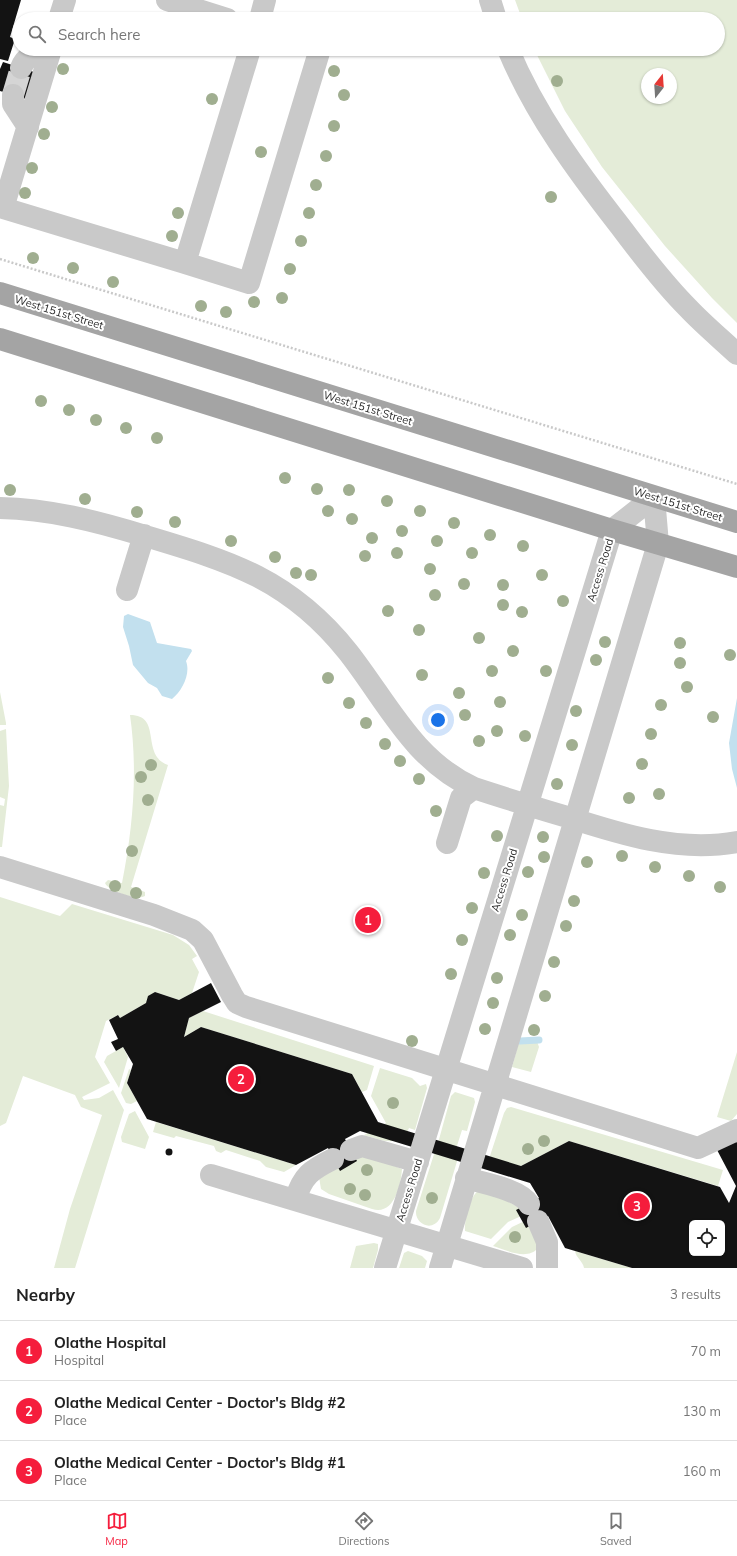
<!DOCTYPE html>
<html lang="en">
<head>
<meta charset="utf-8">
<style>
  :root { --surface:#fff; --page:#f6f6f6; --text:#222; --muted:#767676; --line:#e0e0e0; --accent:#f51d3c }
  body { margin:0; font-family:Mulish,sans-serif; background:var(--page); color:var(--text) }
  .controls { position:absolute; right:12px; bottom:12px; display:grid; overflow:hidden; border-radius:6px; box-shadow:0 1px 3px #0004 }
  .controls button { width:36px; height:36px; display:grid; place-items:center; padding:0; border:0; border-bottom:1px solid var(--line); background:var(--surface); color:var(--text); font:20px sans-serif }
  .compass { position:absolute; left:641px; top:68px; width:36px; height:36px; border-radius:50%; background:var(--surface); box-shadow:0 1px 3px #0004; rotate:17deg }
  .you { position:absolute; left:438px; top:720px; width:14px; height:14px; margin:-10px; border:3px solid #fff; border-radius:50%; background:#1a73e8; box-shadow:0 0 0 6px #1a73e833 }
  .badge { display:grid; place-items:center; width:26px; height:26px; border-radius:50%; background:var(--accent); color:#fff; font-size:13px; font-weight:700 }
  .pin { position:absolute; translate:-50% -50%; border:2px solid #fff; box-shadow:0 1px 4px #0006 }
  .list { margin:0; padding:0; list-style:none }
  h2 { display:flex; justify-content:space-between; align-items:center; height:52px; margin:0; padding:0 16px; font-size:17px }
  h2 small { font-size:13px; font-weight:400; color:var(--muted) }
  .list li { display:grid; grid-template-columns:26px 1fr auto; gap:12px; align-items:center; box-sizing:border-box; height:60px; padding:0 16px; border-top:1px solid var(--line) }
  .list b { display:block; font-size:15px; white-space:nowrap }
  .list p { margin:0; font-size:13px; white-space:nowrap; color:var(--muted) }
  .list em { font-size:13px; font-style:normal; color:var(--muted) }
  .icon { flex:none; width:22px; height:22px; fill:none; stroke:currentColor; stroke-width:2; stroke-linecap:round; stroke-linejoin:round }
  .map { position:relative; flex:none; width:737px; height:1268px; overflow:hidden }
  .search { position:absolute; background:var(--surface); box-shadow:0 1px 3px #0004; left:12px; right:12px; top:12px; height:44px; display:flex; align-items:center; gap:10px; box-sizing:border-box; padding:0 14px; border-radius:22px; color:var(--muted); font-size:15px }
  .sheet { height:232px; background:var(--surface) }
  nav { display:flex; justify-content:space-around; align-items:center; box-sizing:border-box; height:56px; border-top:1px solid var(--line); background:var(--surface); font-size:11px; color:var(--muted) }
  nav a { display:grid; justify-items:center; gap:2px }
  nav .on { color:var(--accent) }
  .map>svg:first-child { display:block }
</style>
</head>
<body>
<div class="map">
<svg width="737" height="1268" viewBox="0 0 737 1268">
  <rect width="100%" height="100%" fill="#fff"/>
  <path fill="#e4ecd8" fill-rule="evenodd" d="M515 0H737V323L712 298 665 246 602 167 565 111 534 49H718V19H522ZM647 74H671V98H647Z
    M0 692 6 723V725H0Z
    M130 715C163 715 140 755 168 765L131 887 145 892V896C137 901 108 891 105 883L108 880 122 883C133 828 138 771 130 715Z
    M6 729 9 786 2 847H0V805L4 806 5 799 0 797V731Z
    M0 897 60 916 72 904 173 935 189 945 197 956 192 959 199 972 192 993 179 1000 155 992 146 1003 120 1018 118 1015 106 1021 95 1057 110 1083 82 1097 84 1100 99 1098 113 1090 124 1110 75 1268H54L70 1209 102 1115 81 1107 75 1095 23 1076 6 1123 0 1126Z
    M203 1011 374 1066 367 1090 362 1092 352 1074 201 1027 184 1037 189 1018Z
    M537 1041 539 1047 531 1072 512 1067 519 1042Z
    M123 1047 128 1057 119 1088 104 1062 107 1056Z
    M737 1052V1114L731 1121 717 1117Z
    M380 1068 412 1078 420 1086 426 1084 427 1088 415 1130 409 1128C401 1149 380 1140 364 1135L386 1123 371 1096Z
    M129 1069 131 1070 127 1083 137 1101 131 1104 126 1103 121 1093Z
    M455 1092 474 1098 475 1102 467 1131 462 1130 456 1149 438 1143 451 1096Z
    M511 1107 723 1170 718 1186 569 1141 521 1166 489 1159 504 1113 507 1108Z
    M135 1111 149 1137 145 1149 122 1142 121 1137 129 1114Z
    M156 1122 296 1165 284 1172 266 1167 260 1161 226 1150 221 1153 216 1151 214 1146 176 1136 174 1138 153 1132Z
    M435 1151 458 1158 440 1218C433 1232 415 1225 416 1211Z
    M357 1152 402 1169C401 1185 394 1216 372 1209L329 1194 321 1189 319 1177Z
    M486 1189 528 1213 508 1222 491 1239 465 1231C464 1223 470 1197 477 1192 479 1191 483 1190 486 1189Z
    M531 1218 538 1248C527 1261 506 1250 493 1246L512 1227Z
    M374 1243 378 1244V1250L373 1268H350L356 1246Z
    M408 1251 422 1256 427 1261 425 1268H399L404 1253Z
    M575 1251 632 1268H584C583 1261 576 1258 575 1251Z"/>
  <path fill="#c2e0ee" d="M128 614 150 622 157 643 191 649 192 651 186 661C191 674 182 691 172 699L162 696 157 688 148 683 133 665 129 646 123 627 124 616Z
    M737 698V788L732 769 729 743Z"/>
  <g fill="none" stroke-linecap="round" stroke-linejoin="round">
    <path stroke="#c2e0ee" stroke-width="7" d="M520 1041 539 1040"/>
  </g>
  <path fill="#131313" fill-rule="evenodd" d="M0 0H21L10 37 15 39 8 61 0 59Z
    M3 62 34 72 26 99 0 91V69Z
    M211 983 221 1002 189 1018 184 1037 201 1027 352 1074 378 1122 521 1166 569 1141 720 1187 729 1203 736 1186 716 1148 735 1138 737 1143V1268H632L565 1248 548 1216 526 1228 516 1210 539 1198 530 1183 360 1131 345 1139 357 1161 340 1171 328 1148 296 1165 147 1119 127 1083 133 1064 123 1047 116 1051 111 1042 118 1039 109 1020 118 1015 120 1018 146 1003 148 996 155 992 179 1000ZM692 1223H722V1253H692Z
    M165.5 1152a3.5 3.5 0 1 1 7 0a3.5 3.5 0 1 1-7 0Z"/>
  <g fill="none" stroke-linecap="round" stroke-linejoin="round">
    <path stroke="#d5d5d5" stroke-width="22" stroke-dasharray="22 11" stroke-linecap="butt" d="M13 95 21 68"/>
    <path stroke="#c9c9c9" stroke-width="2.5" stroke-dasharray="2 2" stroke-linecap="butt" d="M0 259 737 484"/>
    <path stroke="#c9c9c9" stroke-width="22" d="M167 0 227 19
      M490 0 496 19
      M59 19 65 0
      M260 19 265 0
      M51 49 3 208 185 263 250 49
      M508 49C535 114 577 171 620 226 641 254 663 283 688 308 703 324 721 339 737 354
      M21 68C25 57 34 53 45 49
      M13 95V104L28 127
      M185 263 249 283 320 49
      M0 508C49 509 96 521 142 535 229 561 289 578 348 652 388 703 413 760 474 788 504 798 534 807 564 816 620 834 678 853 737 842
      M127 590 144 535
      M447 843 461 798 474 788
      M0 867 154 915 192 930 203 940 232 995 237 1003 246 1007 698 1148 737 1130
      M351 1150 362 1146 418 1162
      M211 1175 522 1268
      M466 1178C482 1183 520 1189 529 1204
      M295 1200C303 1175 311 1170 333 1159
      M538 1221 547 1242V1268
      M385 1268 612 530 654 497
      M440 1268 658 544 654 497"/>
    <path stroke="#a4a4a4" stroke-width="22" d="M0 293 737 522
      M0 339 612 530 737 567"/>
  </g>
  <g fill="#a0ae90">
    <circle cx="63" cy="69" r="6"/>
    <circle cx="334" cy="71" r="6"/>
    <circle cx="557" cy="81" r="6"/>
    <circle cx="344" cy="95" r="6"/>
    <circle cx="212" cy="99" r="6"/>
    <circle cx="52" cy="107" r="6"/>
    <circle cx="334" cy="126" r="6"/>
    <circle cx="44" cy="134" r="6"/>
    <circle cx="261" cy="152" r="6"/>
    <circle cx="326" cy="156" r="6"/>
    <circle cx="32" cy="168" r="6"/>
    <circle cx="316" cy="185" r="6"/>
    <circle cx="25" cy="193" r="6"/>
    <circle cx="551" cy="197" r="6"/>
    <circle cx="178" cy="213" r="6"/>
    <circle cx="309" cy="213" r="6"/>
    <circle cx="172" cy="236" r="6"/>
    <circle cx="301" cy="241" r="6"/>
    <circle cx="33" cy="258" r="6"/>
    <circle cx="73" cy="268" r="6"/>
    <circle cx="290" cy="269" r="6"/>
    <circle cx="113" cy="282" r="6"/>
    <circle cx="282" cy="298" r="6"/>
    <circle cx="254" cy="302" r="6"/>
    <circle cx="201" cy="306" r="6"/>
    <circle cx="226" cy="312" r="6"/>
    <circle cx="41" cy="401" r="6"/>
    <circle cx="69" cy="410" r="6"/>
    <circle cx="96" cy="420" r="6"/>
    <circle cx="126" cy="428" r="6"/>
    <circle cx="157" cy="438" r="6"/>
    <circle cx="285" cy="478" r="6"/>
    <circle cx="317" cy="489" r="6"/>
    <circle cx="10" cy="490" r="6"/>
    <circle cx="349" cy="490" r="6"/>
    <circle cx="85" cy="499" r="6"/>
    <circle cx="387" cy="501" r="6"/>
    <circle cx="328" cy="511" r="6"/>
    <circle cx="420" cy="511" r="6"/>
    <circle cx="137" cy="512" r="6"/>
    <circle cx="352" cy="519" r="6"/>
    <circle cx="175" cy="522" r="6"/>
    <circle cx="454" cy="523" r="6"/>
    <circle cx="402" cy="531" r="6"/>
    <circle cx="490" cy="535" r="6"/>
    <circle cx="372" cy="538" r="6"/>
    <circle cx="231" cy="541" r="6"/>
    <circle cx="437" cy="541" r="6"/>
    <circle cx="523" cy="546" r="6"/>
    <circle cx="397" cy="553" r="6"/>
    <circle cx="472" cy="553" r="6"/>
    <circle cx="365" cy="556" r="6"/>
    <circle cx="275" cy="557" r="6"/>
    <circle cx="430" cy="569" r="6"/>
    <circle cx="296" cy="573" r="6"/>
    <circle cx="311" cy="575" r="6"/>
    <circle cx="542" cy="575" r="6"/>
    <circle cx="464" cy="584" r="6"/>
    <circle cx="503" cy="585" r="6"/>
    <circle cx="435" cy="595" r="6"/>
    <circle cx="563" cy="601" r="6"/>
    <circle cx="503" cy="605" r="6"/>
    <circle cx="388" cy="611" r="6"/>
    <circle cx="522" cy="612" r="6"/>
    <circle cx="419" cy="630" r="6"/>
    <circle cx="479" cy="638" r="6"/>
    <circle cx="605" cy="642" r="6"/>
    <circle cx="680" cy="643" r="6"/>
    <circle cx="513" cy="651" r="6"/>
    <circle cx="730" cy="655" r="6"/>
    <circle cx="596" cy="660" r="6"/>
    <circle cx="680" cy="663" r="6"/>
    <circle cx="492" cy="671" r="6"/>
    <circle cx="546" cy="671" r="6"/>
    <circle cx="422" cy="675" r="6"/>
    <circle cx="328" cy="678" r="6"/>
    <circle cx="687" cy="687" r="6"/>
    <circle cx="459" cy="693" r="6"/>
    <circle cx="500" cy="702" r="6"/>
    <circle cx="349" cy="703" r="6"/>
    <circle cx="661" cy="705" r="6"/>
    <circle cx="576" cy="711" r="6"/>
    <circle cx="465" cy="715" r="6"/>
    <circle cx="713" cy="717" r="6"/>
    <circle cx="366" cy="723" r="6"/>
    <circle cx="497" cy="731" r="6"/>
    <circle cx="651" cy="734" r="6"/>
    <circle cx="525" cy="736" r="6"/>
    <circle cx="479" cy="741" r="6"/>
    <circle cx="385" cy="744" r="6"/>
    <circle cx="572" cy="745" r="6"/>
    <circle cx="400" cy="761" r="6"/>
    <circle cx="642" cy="764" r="6"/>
    <circle cx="151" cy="765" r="6"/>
    <circle cx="141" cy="777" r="6"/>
    <circle cx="419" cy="779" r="6"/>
    <circle cx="557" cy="784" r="6"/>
    <circle cx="659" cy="794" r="6"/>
    <circle cx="629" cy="798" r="6"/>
    <circle cx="148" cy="800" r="6"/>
    <circle cx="436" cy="811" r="6"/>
    <circle cx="497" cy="836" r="6"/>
    <circle cx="543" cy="837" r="6"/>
    <circle cx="132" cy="851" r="6"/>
    <circle cx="622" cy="856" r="6"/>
    <circle cx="544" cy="857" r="6"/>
    <circle cx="587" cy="862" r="6"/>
    <circle cx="655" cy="867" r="6"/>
    <circle cx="528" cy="872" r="6"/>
    <circle cx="484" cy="873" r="6"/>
    <circle cx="689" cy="876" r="6"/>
    <circle cx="115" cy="886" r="6"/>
    <circle cx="720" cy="887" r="6"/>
    <circle cx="136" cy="893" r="6"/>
    <circle cx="574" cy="901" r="6"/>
    <circle cx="472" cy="908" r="6"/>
    <circle cx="522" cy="915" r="6"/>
    <circle cx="566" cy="926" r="6"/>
    <circle cx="510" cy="935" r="6"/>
    <circle cx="462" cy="940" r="6"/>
    <circle cx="554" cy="962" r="6"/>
    <circle cx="451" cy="974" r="6"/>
    <circle cx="497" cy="978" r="6"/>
    <circle cx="545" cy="996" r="6"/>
    <circle cx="493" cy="1003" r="6"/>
    <circle cx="485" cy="1029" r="6"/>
    <circle cx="534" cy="1030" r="6"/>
    <circle cx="412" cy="1041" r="6"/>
    <circle cx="393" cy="1103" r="6"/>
    <circle cx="544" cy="1141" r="6"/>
    <circle cx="528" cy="1149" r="6"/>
    <circle cx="367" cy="1170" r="6"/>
    <circle cx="350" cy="1189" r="6"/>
    <circle cx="365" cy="1195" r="6"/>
    <circle cx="432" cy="1198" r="6"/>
    <circle cx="515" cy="1237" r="6"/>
  </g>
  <g text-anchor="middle" stroke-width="4" stroke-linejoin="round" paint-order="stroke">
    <g font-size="11" fill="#2c2c2c" stroke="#fff">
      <text transform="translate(59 312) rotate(17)" y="4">West 151st Street</text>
      <text transform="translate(368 408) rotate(17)" y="4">West 151st Street</text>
      <text transform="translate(678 504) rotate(17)" y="4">West 151st Street</text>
      <text transform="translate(600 570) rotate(-73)" y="4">Access Road</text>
      <text transform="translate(504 880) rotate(-73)" y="4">Access Road</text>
      <text transform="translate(409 1190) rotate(-73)" y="4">Access Road</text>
    </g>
  </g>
</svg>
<div class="controls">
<button><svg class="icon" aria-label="locate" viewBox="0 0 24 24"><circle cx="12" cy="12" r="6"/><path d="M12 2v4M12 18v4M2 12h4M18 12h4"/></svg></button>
</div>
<svg class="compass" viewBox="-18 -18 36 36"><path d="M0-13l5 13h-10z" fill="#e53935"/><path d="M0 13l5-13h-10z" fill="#767676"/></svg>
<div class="you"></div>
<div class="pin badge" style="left:368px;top:920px">1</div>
<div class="pin badge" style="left:241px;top:1079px">2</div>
<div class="pin badge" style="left:637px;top:1206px">3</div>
<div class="search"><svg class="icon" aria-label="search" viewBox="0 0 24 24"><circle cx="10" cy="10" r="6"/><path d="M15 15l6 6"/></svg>Search here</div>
</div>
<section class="sheet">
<h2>Nearby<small>3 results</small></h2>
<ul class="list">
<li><span class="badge">1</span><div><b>Olathe Hospital</b><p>Hospital</p></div><em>70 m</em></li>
<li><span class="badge">2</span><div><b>Olathe Medical Center - Doctor's Bldg #2</b><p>Place</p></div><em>130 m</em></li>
<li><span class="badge">3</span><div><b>Olathe Medical Center - Doctor's Bldg #1</b><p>Place</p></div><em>160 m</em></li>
</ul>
</section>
<nav>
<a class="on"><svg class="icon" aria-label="map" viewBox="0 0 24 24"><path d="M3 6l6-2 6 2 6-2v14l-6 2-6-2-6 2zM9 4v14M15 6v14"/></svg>Map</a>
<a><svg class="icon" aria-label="directions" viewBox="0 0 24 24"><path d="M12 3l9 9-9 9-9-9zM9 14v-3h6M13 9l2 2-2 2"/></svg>Directions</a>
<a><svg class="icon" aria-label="saved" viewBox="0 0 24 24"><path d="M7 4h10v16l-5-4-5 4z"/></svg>Saved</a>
</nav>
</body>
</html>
